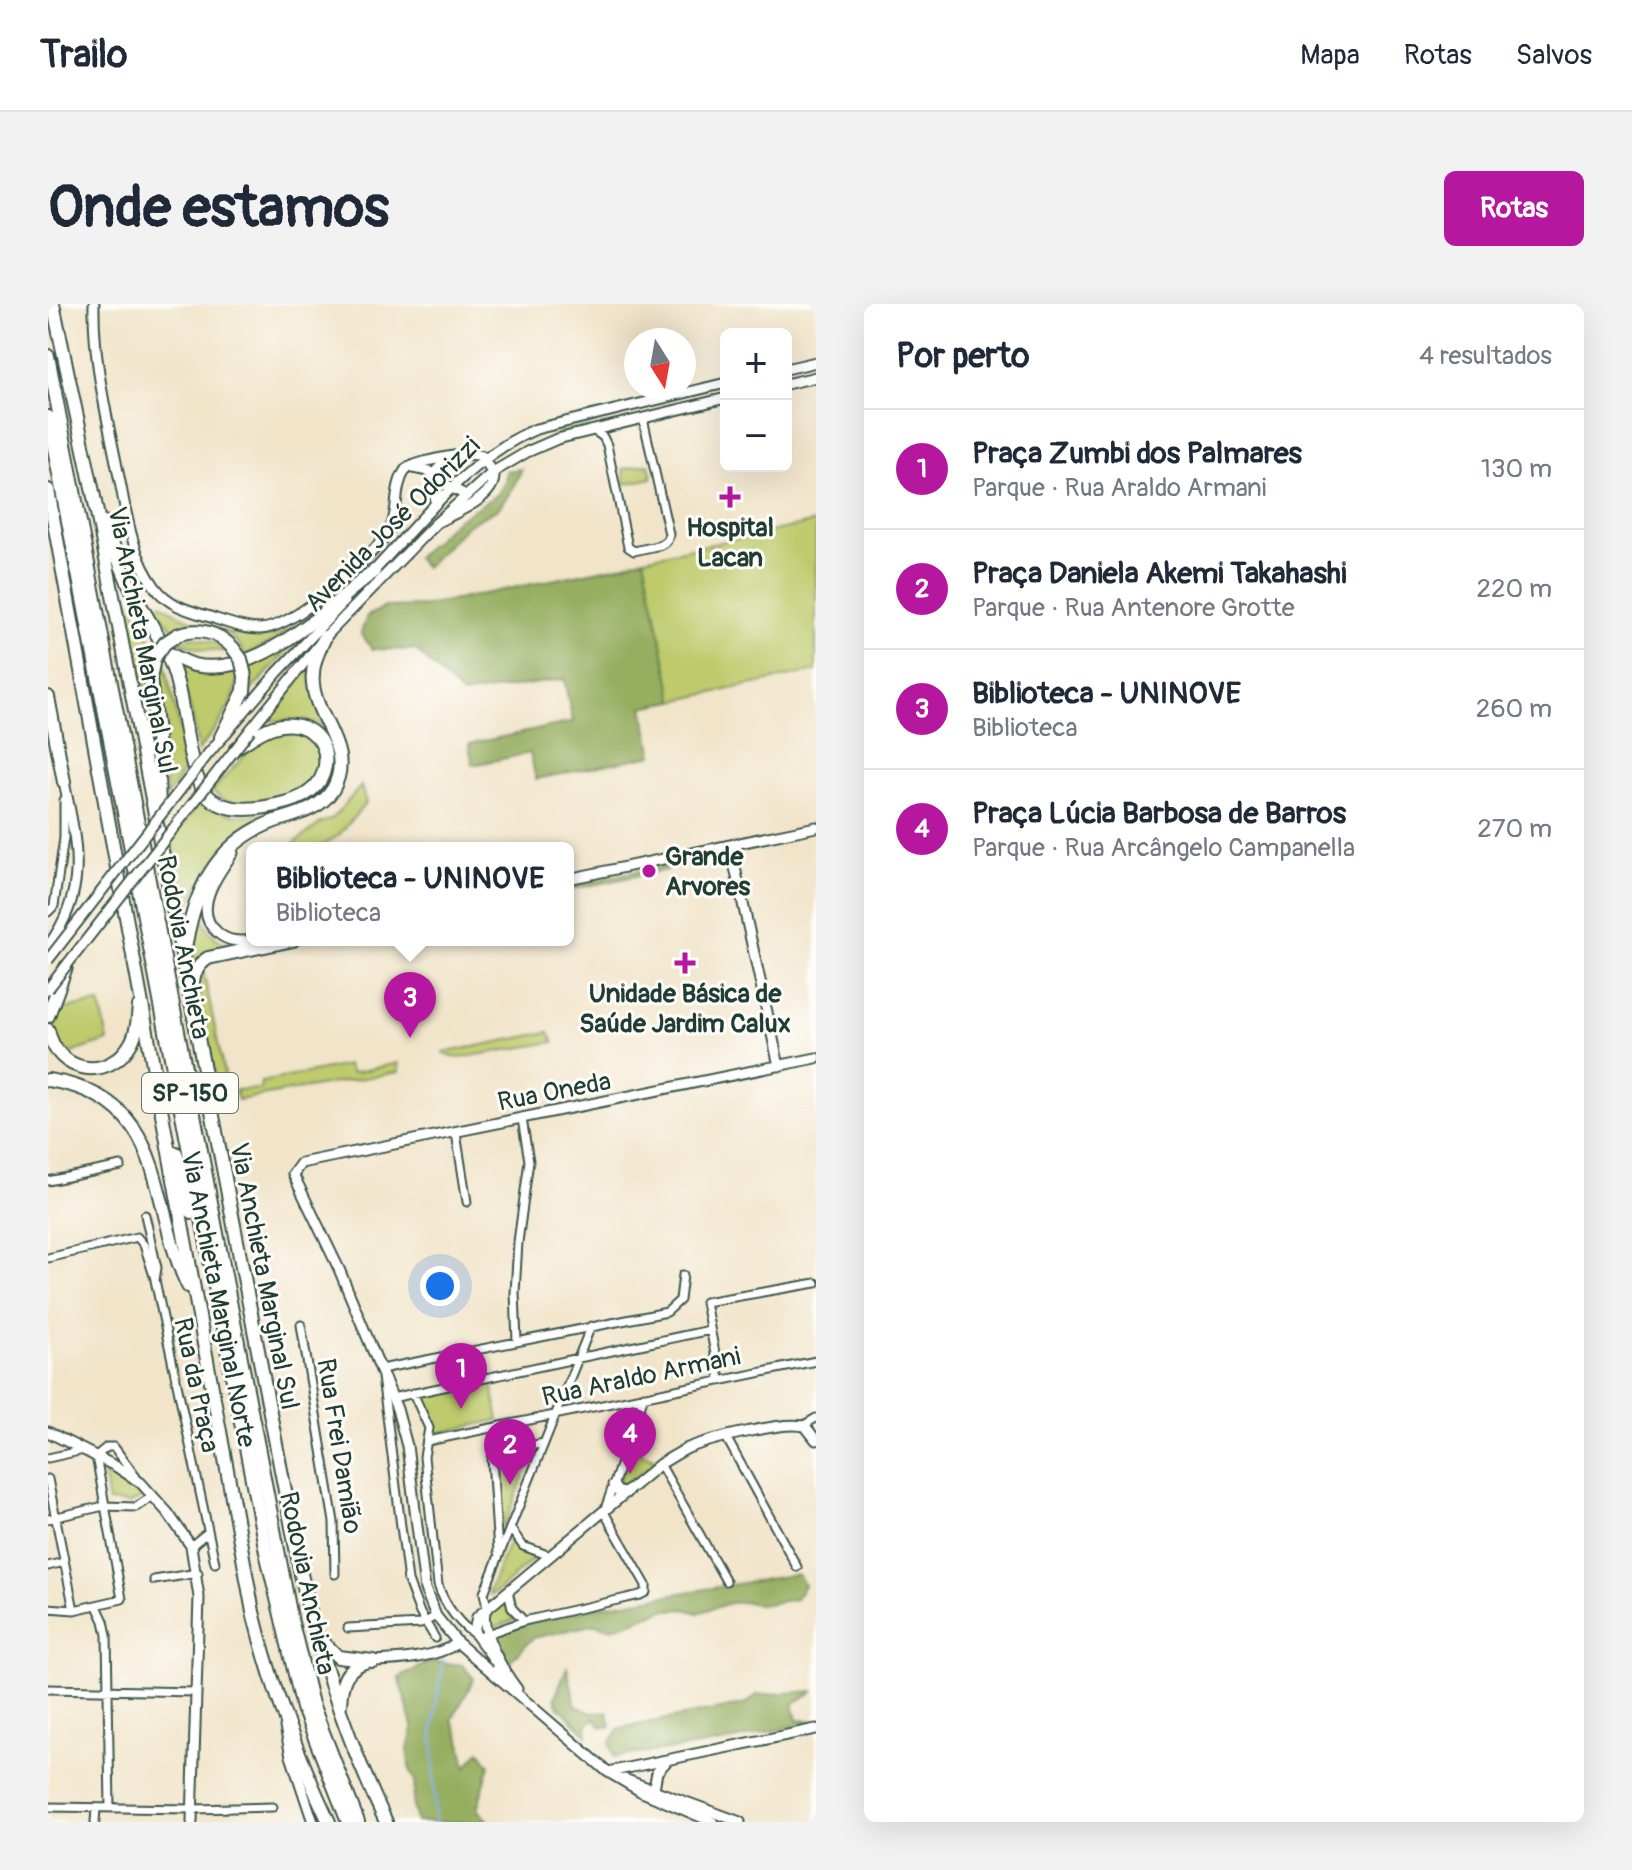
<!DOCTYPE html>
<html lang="pt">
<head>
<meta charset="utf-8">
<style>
  :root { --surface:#fff; --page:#f2f2f3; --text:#1f2937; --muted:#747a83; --line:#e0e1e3; --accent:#b5179e }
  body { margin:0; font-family:Pangolin,sans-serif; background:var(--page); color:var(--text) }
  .controls { position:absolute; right:24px; top:24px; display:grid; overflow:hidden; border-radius:12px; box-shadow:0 8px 32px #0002 }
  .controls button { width:72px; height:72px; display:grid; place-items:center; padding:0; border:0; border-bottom:2px solid var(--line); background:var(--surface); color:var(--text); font:40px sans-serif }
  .compass { position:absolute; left:576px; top:24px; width:72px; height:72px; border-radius:50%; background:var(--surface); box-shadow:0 8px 32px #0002; rotate:169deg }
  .you { position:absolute; left:392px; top:982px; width:28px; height:28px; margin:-20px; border:6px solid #fff; border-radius:50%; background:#1a73e8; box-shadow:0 0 0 12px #1a73e833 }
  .badge { display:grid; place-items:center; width:52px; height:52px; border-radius:50%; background:var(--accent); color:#fff; font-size:26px; font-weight:700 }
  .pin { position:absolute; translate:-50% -66px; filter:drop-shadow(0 2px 4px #0008) }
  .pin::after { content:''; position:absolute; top:42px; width:28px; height:24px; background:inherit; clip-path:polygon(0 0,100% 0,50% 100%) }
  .popup { position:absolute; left:198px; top:538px; width:328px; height:104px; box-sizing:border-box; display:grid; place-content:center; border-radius:12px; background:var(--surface); filter:drop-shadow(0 2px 6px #0005); font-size:26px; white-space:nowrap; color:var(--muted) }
  .popup b { font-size:30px; color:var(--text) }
  .popup::after { content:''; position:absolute; left:50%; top:100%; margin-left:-16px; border:16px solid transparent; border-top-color:var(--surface) }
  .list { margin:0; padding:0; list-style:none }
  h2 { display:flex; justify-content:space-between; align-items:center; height:104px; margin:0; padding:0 32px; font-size:34px }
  h2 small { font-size:26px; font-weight:400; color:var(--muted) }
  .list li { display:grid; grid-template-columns:52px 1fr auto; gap:24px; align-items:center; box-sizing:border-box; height:120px; padding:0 32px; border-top:2px solid var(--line) }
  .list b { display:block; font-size:30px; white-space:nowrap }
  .list p { margin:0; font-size:26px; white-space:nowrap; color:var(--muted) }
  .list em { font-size:26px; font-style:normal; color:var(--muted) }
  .map { position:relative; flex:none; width:768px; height:1518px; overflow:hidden; border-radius:12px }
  header { display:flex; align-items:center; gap:48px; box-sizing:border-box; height:112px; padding:0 40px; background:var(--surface); border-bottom:2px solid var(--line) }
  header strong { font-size:38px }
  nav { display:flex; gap:44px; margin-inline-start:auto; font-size:28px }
  .intro { display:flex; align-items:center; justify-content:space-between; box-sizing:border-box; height:192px; padding:0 48px }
  h1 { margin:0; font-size:56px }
  .button { padding:20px 36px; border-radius:12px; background:var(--accent); color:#fff; font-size:28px; font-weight:700 }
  main { display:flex; gap:48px; padding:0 48px }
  aside { flex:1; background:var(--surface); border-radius:12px; box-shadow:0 8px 32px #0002 }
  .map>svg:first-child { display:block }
</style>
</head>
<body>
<header>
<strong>Trailo</strong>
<nav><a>Mapa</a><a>Rotas</a><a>Salvos</a></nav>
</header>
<div class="intro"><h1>Onde estamos</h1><a class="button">Rotas</a></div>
<main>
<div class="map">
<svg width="768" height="1518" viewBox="0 0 768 1518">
  <rect width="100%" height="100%" fill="#fdfcf7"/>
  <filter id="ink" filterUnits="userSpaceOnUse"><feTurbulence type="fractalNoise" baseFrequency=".0125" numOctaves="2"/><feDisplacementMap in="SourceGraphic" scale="16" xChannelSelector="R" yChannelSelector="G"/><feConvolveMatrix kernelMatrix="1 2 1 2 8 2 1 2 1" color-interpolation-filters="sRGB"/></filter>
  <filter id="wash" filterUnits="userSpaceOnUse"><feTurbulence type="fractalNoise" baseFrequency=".006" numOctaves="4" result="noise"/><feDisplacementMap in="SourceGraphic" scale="32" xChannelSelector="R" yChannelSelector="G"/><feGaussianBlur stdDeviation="1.8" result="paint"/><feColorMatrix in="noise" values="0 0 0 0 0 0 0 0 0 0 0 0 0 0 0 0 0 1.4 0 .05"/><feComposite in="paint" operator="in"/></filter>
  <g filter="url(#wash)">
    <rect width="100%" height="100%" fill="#f1e4c9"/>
    <path fill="#beca6c" stroke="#6e8450" stroke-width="2" d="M567 110V114L508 130 514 121Z
      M601 160 604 174 578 180 575 165Z
      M768 218V367L626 397 596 254Z
      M75 283 106 343 99 355 97 383 93 382Z
      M113 299C135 317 198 338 226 332 238 329 249 320 260 314L229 336 197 351C185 324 152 317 126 326L108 303Z
      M144 333 170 339 180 348 153 345 130 338Z
      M252 333 201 389 204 377 200 359Z
      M116 355 140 460 118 494 117 450 108 373 109 363Z
      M129 358 162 368 190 364C193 396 168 423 150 447L144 411Z
      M260 362 275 423 259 416 214 417Z
      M234 426C253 428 264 433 273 451L269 476 255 489 212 501 176 497 164 487 206 441Z
      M276 432H282C289 454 291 485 267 499 251 508 229 508 214 519 174 546 152 568 137 614L123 533 156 495C177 515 198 513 225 508 237 506 251 505 262 499 286 485 287 453 276 432Z
      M313 482 318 499 291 531 271 544H240L273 519 284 515Z
      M153 601C155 626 166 637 189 644L155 651 146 658 145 633Z
      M155 665 180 788 170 789 148 673Z
      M52 699 60 737 23 749 16 747 7 730 8 706Z
      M501 728 506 738 411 754 394 749Z
      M350 759 351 768 190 796 187 786 212 785 213 778 299 761 304 769Z
      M444 1079 451 1116 385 1130 379 1108 373 1098 376 1093Z
      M487 1145 455 1225 448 1157 453 1151Z
      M584 1145 610 1156 573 1182 570 1179Z
      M55 1168 81 1179 98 1192 81 1200 60 1198Z
      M462 1235 473 1247 487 1253 449 1288 442 1291 441 1287Z
      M457 1297 466 1316 442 1325 438 1315 442 1307Z"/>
    <path fill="#96ae60" stroke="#5a764a" stroke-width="2" d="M474 165 463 187 450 205 419 221 377 264 368 254 407 217 450 190 457 178 458 167Z
      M596 254 626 397 595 403 605 451 488 475 482 449 425 461 421 440 525 418 516 375 414 391 368 346 324 345 313 329 319 312 337 303 378 302 571 262Z
      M681 548V553L520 586V581Z
      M750 1270 756 1281 748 1295 712 1301 699 1298 682 1299 650 1309 637 1305 615 1306 572 1322 561 1324 548 1320 485 1334 461 1358 445 1331 467 1322 553 1302Z
      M387 1358 414 1361 426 1375 404 1416 411 1430 418 1463 432 1447 442 1461 429 1505 441 1518H368L365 1503 367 1476 361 1463 360 1446 365 1422 351 1374 377 1360Z
      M519 1363 528 1402 544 1409 560 1407 563 1423 552 1422 547 1414 540 1420 539 1431 511 1403 507 1393Z
      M766 1387 745 1400 749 1416 768 1417 673 1439 566 1453 562 1439 572 1424 699 1400 709 1391Z"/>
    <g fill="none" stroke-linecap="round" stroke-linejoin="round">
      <path stroke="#7fb5ee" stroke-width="2" d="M387 1518 385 1423 395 1356"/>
    </g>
  </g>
  <g filter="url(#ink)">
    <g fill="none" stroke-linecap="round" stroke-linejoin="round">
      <defs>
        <path id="street" d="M545 126 555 133 559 141 580 243 586 247 613 241 619 237 621 230 596 119 598 113
          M0 608 6 602 16 534V496
          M408 829 419 898
          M0 877 73 862
          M97 911 109 964 107 976 167 1259
          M0 954 89 933 96 941 107 975
          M253 1021 286 1218 287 1270
          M469 1038 467 989 470 938 481 857 474 815
          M672 1075 657 998 768 979
          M365 1089 381 1124 376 1153 390 1281C396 1300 413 1324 431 1333L476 1317 592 1291 598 1288V1281L556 1208 596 1092
          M344 1094 662 1026
          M756 1121 768 1114
          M678 1133 749 1263
          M380 1137 768 1057
          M0 1154 36 1146
          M612 1160 678 1277
          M0 1175 26 1306
          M0 1215 56 1202 88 1203 105 1192
          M462 1224 475 1242 502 1252
          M143 1242 160 1228
          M450 1248 444 1154 450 1148 496 1139
          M0 1262 16 1258
          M106 1276 150 1269
          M460 1287 464 1304 476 1317
          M49 1302 56 1317 59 1331 62 1504
          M0 1304 26 1306 74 1295 48 1152 59 1143H66L88 1173
          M439 1304 436 1289 543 1022
          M300 1324 373 1320 388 1312
          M387 1334 372 1309 360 1277 333 1065 619 1008 632 996 635 971
          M0 1385 148 1388
          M0 1503 145 1505 225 1503
          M47 1518 48 1505"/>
        <path id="secondary" d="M46 0C45 58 59 112 70 168 78 206 83 251 107 283 120 301 139 306 159 312 175 317 194 325 212 325 246 324 315 260 337 233 354 212 343 186 358 165 371 157 420 147 434 152L446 172C446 195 406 209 388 219
          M738 65 768 58
          M738 80 768 73
          M365 164 381 167 394 179 418 191
          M387 200 389 166 399 156
          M323 270C373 217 420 154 488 125L678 79
          M203 425 277 333 388 219 445 168 479 148 509 135 678 94
          M160 450 229 369 296 298
          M682 541 731 762
          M185 549C170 570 143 606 169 628 179 638 192 638 205 636
          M520 575 768 523
          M0 642C41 587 29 540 16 478
          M0 1128 69 1163 93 1179 120 1209 143 1242 151 1293 144 1518
          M565 1181 570 1188 578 1189
          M438 1305C430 1325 456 1368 469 1385
          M325 1357C353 1356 386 1354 410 1339
          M448 1372 450 1361 426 1328 429 1313 612 1160C621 1155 630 1149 640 1144 660 1136 741 1115 758 1123L768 1136
          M237 1423 243 1452 265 1518
          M560 1468 768 1425
          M576 1475 692 1518
          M605 1490 609 1468 618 1458
          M665 1518 592 1487 560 1468 410 1339 388 1312 377 1285 359 1142 349 1105 291 965 245 870 253 859 768 754"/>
        <path id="highway" d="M5 0 46 193 253 1270C272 1356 300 1438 338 1518
          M0 52 244 1319 264 1400 310 1518
          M0 113 218 1248 255 1404 300 1518
          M0 186 205 1308C223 1382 249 1450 281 1518
          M56 218C64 239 72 260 81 280 97 313 121 344 129 379 136 406 141 473 159 491 179 512 215 505 240 498 258 493 274 482 277 462 281 431 253 414 225 423 212 427 200 436 188 444
          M129 331C150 323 170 328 185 344
          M118 348C127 353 136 358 146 361 211 375 279 304 326 267
          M106 354 102 375 109 428 111 508
          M0 393 16 478
          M173 433 196 387 197 372
          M136 652C144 591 166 539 227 517 249 510 272 506 285 485 307 446 268 416 265 380 263 362 270 348 277 333
          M144 688C144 673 148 662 160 654L245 636
          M0 712 18 663
          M0 726C9 770 61 778 83 739 89 728 90 715 91 702
          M0 776C123 794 100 900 140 982
          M128 849 144 908
          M269 1332 290 1353 325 1357
          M292 1401C293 1379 297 1363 320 1357"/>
      </defs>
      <use href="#street" stroke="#3e564a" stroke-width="11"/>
      <use href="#secondary" stroke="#3e564a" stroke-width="13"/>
      <use href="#highway" stroke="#3e564a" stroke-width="16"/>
      <use href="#street" stroke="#fff" stroke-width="7"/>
      <use href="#secondary" stroke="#fff" stroke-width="9"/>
      <use href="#highway" stroke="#fff" stroke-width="12"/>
      <defs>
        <path id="secondary-bridge" d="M0 656 160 450
          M0 685 203 425"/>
        <path id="highway-bridge" d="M185 344 193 355 197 372
          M106 354 117 339 129 331"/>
      </defs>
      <use href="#secondary-bridge" stroke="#3e564a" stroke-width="13" stroke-linecap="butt"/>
      <use href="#highway-bridge" stroke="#3e564a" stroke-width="16" stroke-linecap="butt"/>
      <use href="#secondary-bridge" stroke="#fff" stroke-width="9"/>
      <use href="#highway-bridge" stroke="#fff" stroke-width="12"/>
    </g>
  </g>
  <g fill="#b5179e" stroke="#fdfcf7" stroke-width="3">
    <path d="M678 181h8v8h8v8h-8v8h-8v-8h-8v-8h8z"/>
    <circle cx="601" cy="567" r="8"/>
    <path d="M633 647h8v8h8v8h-8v8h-8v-8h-8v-8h8z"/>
  </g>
  <g text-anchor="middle" stroke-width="6" stroke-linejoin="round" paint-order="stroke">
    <rect fill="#fdfcf7" stroke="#62766e" stroke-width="2" x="94" y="769" width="96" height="40" rx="6"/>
    <g font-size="24" font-weight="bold" fill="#1f3d34">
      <text x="142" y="797">SP-150</text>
    </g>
    <g font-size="26" fill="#1f3d34" stroke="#fdfcf7">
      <text transform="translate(344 220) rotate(-45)" y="9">Avenida José Odorizzi</text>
      <text transform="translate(95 336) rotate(79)" y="9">Via Anchieta Marginal Sul</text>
      <text transform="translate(136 643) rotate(79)" y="9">Rodovia Anchieta</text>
      <text transform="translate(506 787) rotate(-11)" y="9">Rua Oneda</text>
      <text transform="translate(217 972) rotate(79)" y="9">Via Anchieta Marginal Sul</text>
      <text transform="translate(171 995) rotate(79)" y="9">Via Anchieta Marginal Norte</text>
      <text transform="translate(593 1072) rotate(-12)" y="9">Rua Araldo Armani</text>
      <text transform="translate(149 1081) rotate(78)" y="9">Rua da Praça</text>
      <text transform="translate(292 1142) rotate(81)" y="9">Rua Frei Damião</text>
      <text transform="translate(260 1279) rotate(78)" y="9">Rodovia Anchieta</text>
    </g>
    <g font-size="26" font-weight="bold" fill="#1f3d34" stroke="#fdfcf7">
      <text x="682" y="232">Hospital<tspan x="682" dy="30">Lacan</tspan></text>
      <text x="617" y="561" text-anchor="start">Grande<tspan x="617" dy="30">Arvores</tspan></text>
      <text x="637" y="698">Unidade Básica de<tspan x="637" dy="30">Saúde Jardim Calux</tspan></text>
    </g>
  </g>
</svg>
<div class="controls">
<button>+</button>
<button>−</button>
</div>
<svg class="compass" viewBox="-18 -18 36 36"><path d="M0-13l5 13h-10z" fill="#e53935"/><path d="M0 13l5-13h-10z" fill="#747a83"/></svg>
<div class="you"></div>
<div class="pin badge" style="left:413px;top:1105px">1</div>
<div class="pin badge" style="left:462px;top:1181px">2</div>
<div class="pin badge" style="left:362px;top:734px">3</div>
<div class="popup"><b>Biblioteca - UNINOVE</b>Biblioteca</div>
<div class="pin badge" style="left:582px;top:1170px">4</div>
</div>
<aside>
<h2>Por perto<small>4 resultados</small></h2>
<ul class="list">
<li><span class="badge">1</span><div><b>Praça Zumbi dos Palmares</b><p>Parque · Rua Araldo Armani</p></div><em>130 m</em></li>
<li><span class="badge">2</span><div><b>Praça Daniela Akemi Takahashi</b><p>Parque · Rua Antenore Grotte</p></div><em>220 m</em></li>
<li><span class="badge">3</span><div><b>Biblioteca - UNINOVE</b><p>Biblioteca</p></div><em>260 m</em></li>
<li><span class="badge">4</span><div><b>Praça Lúcia Barbosa de Barros</b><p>Parque · Rua Arcângelo Campanella</p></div><em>270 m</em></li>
</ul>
</aside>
</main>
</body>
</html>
